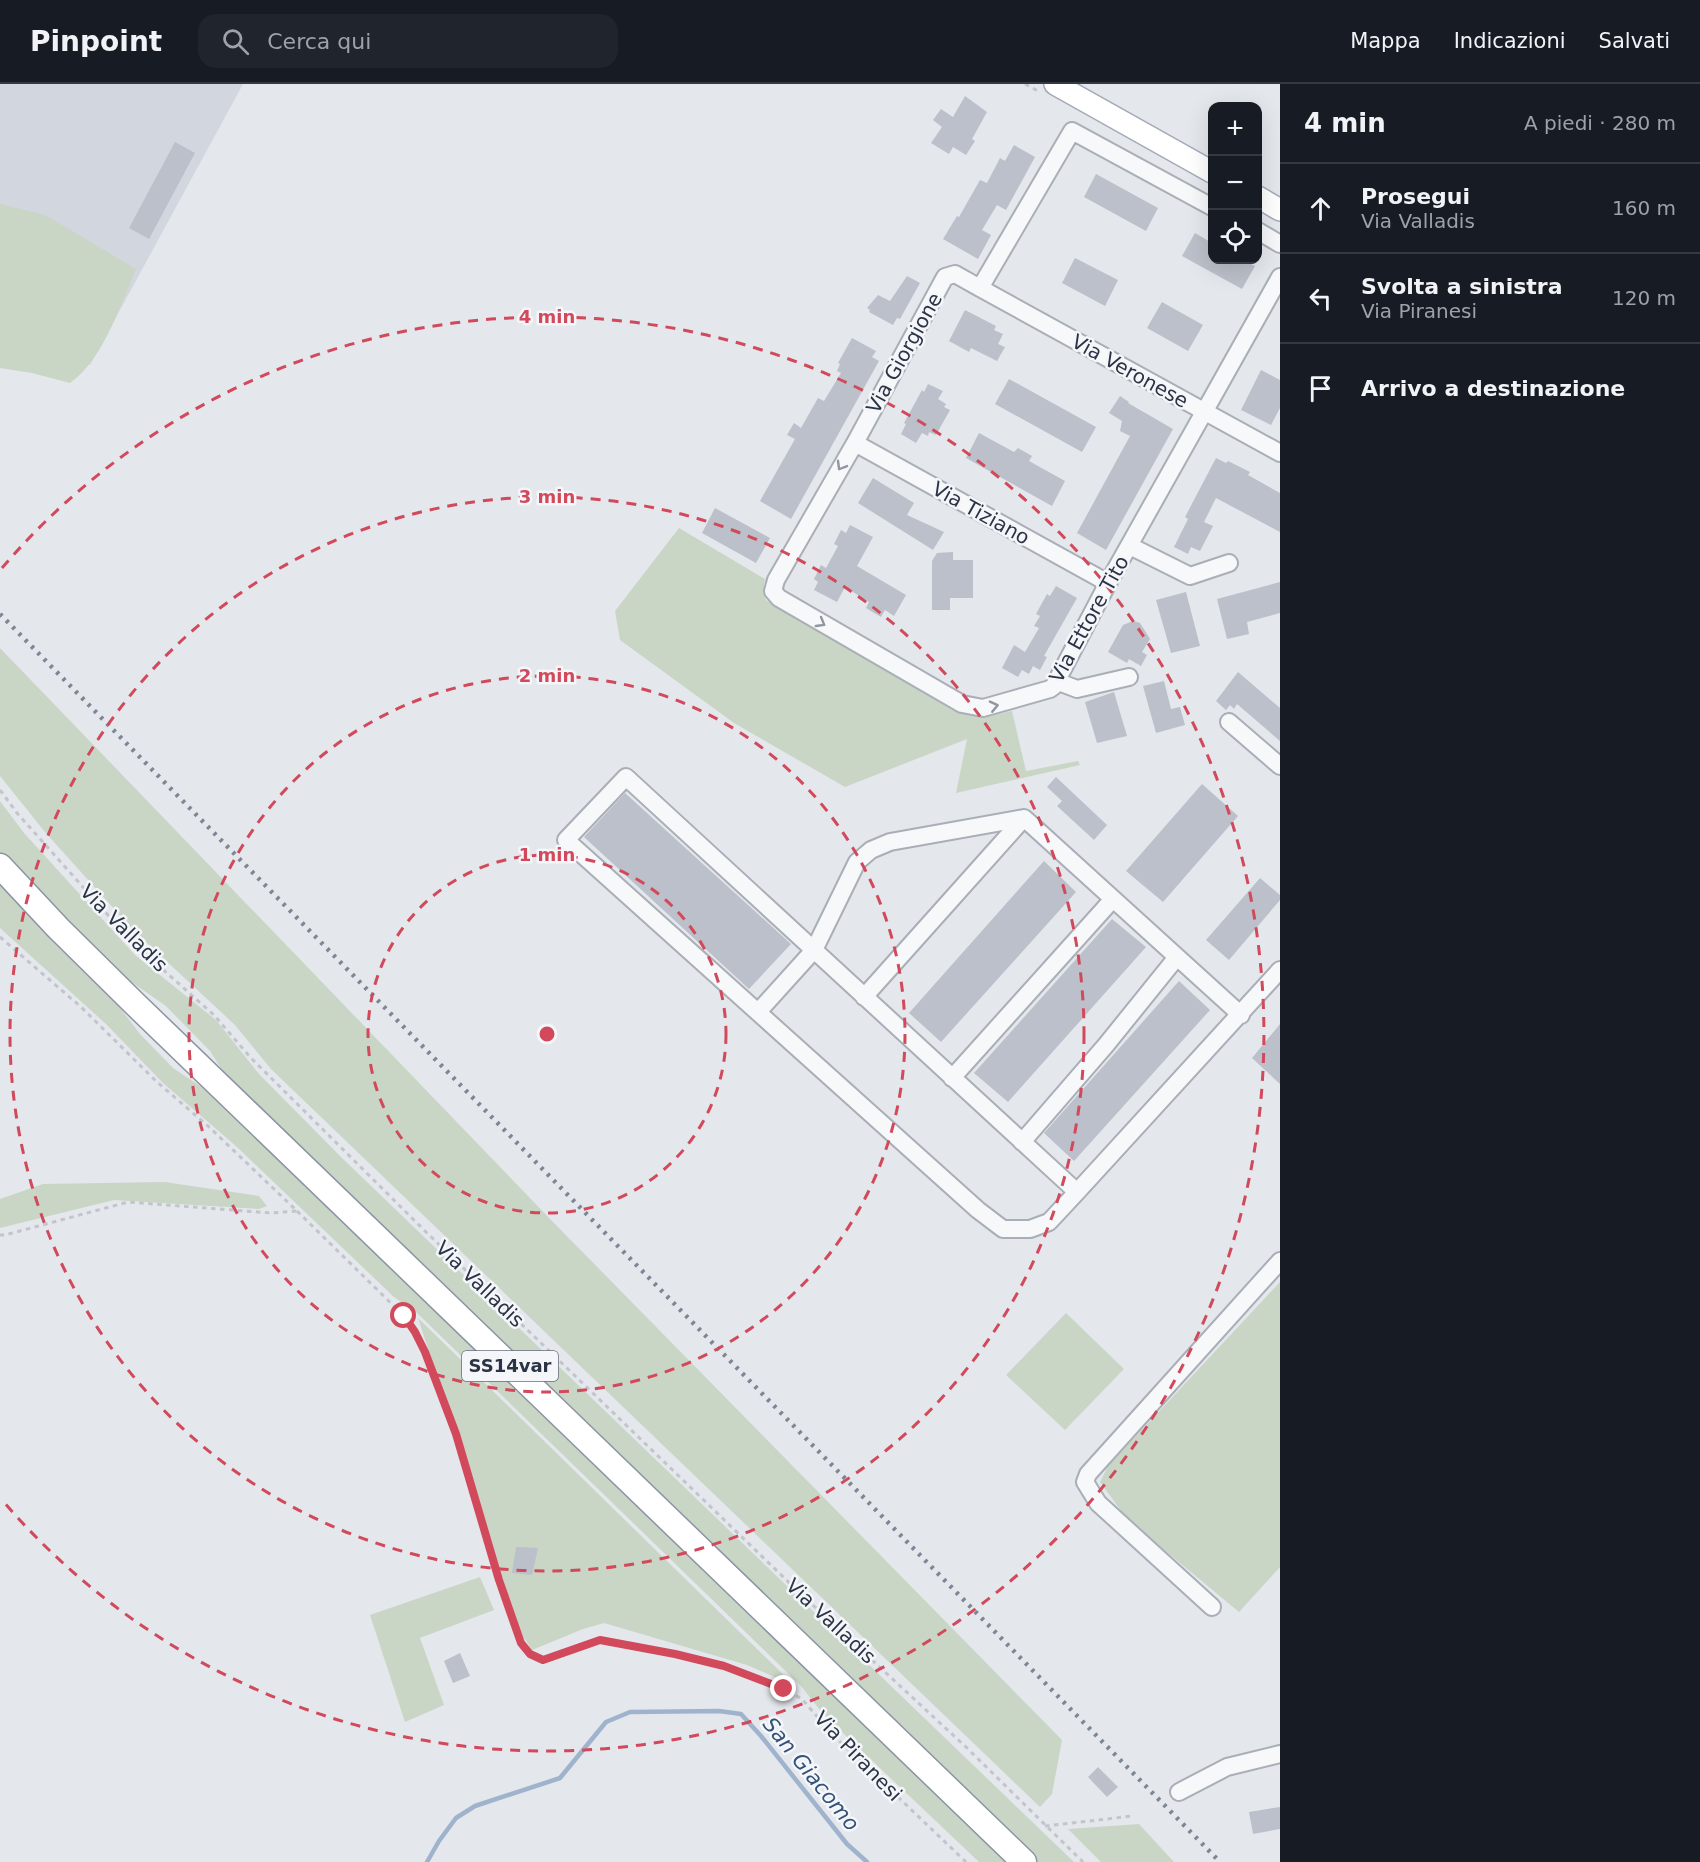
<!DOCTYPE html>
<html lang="it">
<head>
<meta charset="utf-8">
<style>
  :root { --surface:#171b24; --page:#20242c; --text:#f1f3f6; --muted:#9ea1a6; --line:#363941 }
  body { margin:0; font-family:"DejaVu Sans",sans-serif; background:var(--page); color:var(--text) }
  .controls { position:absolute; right:18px; top:18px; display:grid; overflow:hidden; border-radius:12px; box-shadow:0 6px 24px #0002 }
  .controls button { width:54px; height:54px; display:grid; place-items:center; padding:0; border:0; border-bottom:2px solid var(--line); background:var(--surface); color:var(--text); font:30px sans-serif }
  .stop { position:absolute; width:18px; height:18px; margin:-14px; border:4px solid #d1495b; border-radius:50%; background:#fff }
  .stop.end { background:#d1495b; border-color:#fff; box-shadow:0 2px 6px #0008 }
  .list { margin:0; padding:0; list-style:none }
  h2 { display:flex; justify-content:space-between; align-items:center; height:78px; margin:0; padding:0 24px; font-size:26px }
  h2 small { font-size:20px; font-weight:400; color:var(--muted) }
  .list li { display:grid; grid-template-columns:39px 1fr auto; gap:18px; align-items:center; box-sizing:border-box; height:90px; padding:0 24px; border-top:2px solid var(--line) }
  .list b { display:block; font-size:22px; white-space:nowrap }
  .list p { margin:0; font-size:20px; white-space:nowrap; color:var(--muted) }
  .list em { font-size:20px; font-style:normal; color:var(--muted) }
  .icon { flex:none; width:33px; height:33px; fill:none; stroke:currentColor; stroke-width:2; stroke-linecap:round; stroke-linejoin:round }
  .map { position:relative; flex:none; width:1280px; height:1778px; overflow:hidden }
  header { display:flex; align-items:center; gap:36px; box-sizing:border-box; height:84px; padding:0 30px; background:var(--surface); border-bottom:2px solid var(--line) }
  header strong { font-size:28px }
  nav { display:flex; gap:33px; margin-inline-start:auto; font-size:21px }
  .search { width:420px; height:54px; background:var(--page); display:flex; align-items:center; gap:15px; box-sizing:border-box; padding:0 21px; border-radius:18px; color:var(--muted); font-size:22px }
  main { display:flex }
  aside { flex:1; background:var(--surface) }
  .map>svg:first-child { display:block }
</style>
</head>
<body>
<header>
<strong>Pinpoint</strong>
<div class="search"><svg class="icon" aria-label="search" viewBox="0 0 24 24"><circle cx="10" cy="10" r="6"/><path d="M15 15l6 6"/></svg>Cerca qui</div>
<nav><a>Mappa</a><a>Indicazioni</a><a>Salvati</a></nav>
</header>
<main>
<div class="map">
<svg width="1280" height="1778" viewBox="0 0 1280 1778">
  <rect width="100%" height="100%" fill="#e4e7ec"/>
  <path fill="#d2d6de" d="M0 0H243L90 281 0 212Z"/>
  <path fill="#c9d6c5" d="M0 120 45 131 136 185C120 222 103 276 70 299L32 289 0 284Z
    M679 444 765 495 763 507 766 516 954 627 984 633 1012 627 1026 687 1078 677 1080 681 956 709 967 655 845 703 734 639 620 556 615 527Z
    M0 564 555 1140 1062 1656 1052 1710 1040 1723 271 985 235 941 133 846 45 748 0 692Z
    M0 717 24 749 135 871 216 936 259 990 341 1073 1074 1778H1036L228 995 210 967 166 922 130 897 0 771Z
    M0 801 111 912 140 950 173 984 218 1014 1006 1778H979L824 1631 801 1602 417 1229 394 1213 237 1063 163 999 106 940 0 844Z
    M165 1098 259 1112 267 1122 259 1125 114 1116 0 1144V1115L43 1100Z
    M1280 1198V1483L1239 1528 1127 1435 1100 1398 1108 1382Z
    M1066 1229 1124 1285 1065 1346 1006 1291Z
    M418 1234 795 1602 747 1581 604 1539 583 1545 532 1566 522 1551 507 1507Z
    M480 1493 494 1526 420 1554 444 1621 405 1638 370 1531Z
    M1139 1740 1174 1778H1101L1068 1745Z"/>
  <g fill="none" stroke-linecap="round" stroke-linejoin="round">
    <path stroke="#9fb4cc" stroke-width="4.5" d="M427 1778 439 1757 456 1734 475 1722 560 1694 606 1638 630 1628 719 1627 741 1630 761 1652 847 1760 867 1778"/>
  </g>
  <path fill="#bbc0ca" d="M965 12 987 28 972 55 975 57 966 71 953 63 949 70 931 59 942 43 933 36 941 25 953 33Z
    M175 58 195 69 149 155 129 144Z
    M1014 61 1035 73 1006 126 997 121 982 146 991 151 978 175 943 155 957 132 959 133 980 96 987 99 1000 74 1005 77Z
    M1096 90 1158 124 1146 147 1084 113Z
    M1195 149 1212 159V176H1243L1255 182 1242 205 1182 172Z
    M1075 174 1118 196 1105 222 1062 199Z
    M907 192 920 199 900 235 897 234 893 241 869 228 870 226 867 224 878 211 890 217Z
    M1162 218 1203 241 1188 267 1147 244Z
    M965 226 996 242 994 246 1003 250 998 260 1005 263 997 277 971 264 969 268 949 257Z
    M852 254 876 267 872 273 879 277 791 435 760 417 795 355 787 351 794 339 801 344 818 314 824 317 841 289 837 287 840 280 838 279Z
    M1261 286 1280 296V324L1271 341 1241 326Z
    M1009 295 1096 343 1082 368 995 320Z
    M928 300 943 307 938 315 946 320 944 323 950 326 936 351 929 348 928 352 922 349 916 359 901 350 906 340 904 339 922 306 924 308Z
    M1120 312 1129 318 1128 319 1173 345 1106 466 1077 449 1130 352 1120 347 1122 337 1109 329Z
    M979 349 1014 368 1018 364 1032 372 1029 377 1065 397 1052 422 966 374Z
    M1216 374 1226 379 1228 377 1250 388 1248 391 1280 409V448L1216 414 1204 438 1213 442 1200 467 1191 463 1188 470 1174 463 1188 435 1185 433Z
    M873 394 914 419 907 431 944 448 933 466 858 419Z
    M715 424 770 454 756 479 702 449Z
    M850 441 873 453 857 482 906 511 894 532 885 526 881 533 866 524 869 518 845 503 837 518 814 506 818 498 814 495 821 481 826 484 838 462 834 460 841 446 846 449Z
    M953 468V476H973V514H950V526H932V477L937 469Z
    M1280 498V529L1247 538 1249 550 1227 555 1217 515Z
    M1056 502 1077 514 1044 572 1047 573 1040 586 1033 582 1029 590 1022 586 1018 593 1002 584 1014 561 1025 568 1039 544 1034 542 1040 532 1036 530 1047 510 1050 512Z
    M1186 508 1200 562 1171 569 1156 516Z
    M1133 537 1140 539 1150 555 1142 568 1147 571 1141 582 1129 575 1127 579 1108 568 1123 541Z
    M1238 588 1280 624V657L1237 620 1234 625 1230 621 1226 626 1216 617Z
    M1164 597 1171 625 1180 623 1185 641 1156 649 1143 602Z
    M1114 608 1127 652 1097 659 1085 618Z
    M1056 693 1107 741 1094 756 1057 722 1062 717 1047 703Z
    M1202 700 1238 732 1163 818 1126 787Z
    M625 709 791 860 749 905 584 753Z
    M1044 777 1076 808 941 958 909 929Z
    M1260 794 1280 811V816L1229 876 1206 856Z
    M1112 835 1146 863 1008 1018 974 989Z
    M1179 897 1210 926 1074 1077 1044 1049Z
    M1280 940V1000L1252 974Z
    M516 1463 538 1464 532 1491 512 1489Z
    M460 1569 470 1592 453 1599 444 1577Z
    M1098 1683 1118 1703 1107 1713 1088 1693Z
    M1280 1723V1745L1253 1750 1249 1728Z"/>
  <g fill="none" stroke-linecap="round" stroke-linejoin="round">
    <defs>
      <path id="minor" d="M1258 147 1280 160
        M1280 193 1108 499 1054 602 1050 605 983 624 962 620 779 514 773 507 776 496 855 359 945 193 955 190 980 204 1280 369
        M980 204 1072 47 1212 123
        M855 359 1108 499
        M1130 462 1190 492 1229 479
        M1056 597 1077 605 1129 593
        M1229 638 1280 682
        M864 913 1024 734
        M758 928 814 866 857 778 871 766 890 758 1024 734 1241 931
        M952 994 1113 815
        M1022 1058 1106 961 1177 873
        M1077 1108 626 693 566 756 978 1126 1003 1145H1030L1049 1138 1077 1108 1280 886
        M1212 1523 1098 1419 1085 1398 1088 1390 1280 1177
        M1179 1708 1227 1683 1280 1670"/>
      <path id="major" d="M1055 0 1212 88
        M1258 113 1280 126"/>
      <path id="highway" d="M0 782 58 844 136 921 1024 1778"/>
    </defs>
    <use href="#minor" stroke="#a9aeb7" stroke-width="20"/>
    <use href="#major" stroke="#a3abb8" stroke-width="24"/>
    <use href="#highway" stroke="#8b94a3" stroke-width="27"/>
    <path stroke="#c2c5cb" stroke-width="3" stroke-dasharray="4.5 4.5" stroke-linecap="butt" d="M1025 0 1038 7
      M0 706 17 729 132 858 214 931 250 973 425 1147 803 1512 967 1664 1083 1778
      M0 853 81 923 157 998 208 1042 297 1127 271 1129 128 1118 5 1151H0
      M297 1127 404 1232 415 1248 425 1268 456 1350 499 1496 521 1559 530 1570 544 1576 600 1556 675 1570 724 1582 784 1605 802 1615 832 1650 966 1778
      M1045 1742 1133 1732"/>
    <use href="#minor" stroke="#f7f8fa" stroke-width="16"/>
    <use href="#major" stroke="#fff" stroke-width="21"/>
    <use href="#highway" stroke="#fff" stroke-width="24"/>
    <path stroke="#7d8696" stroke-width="4.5" stroke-dasharray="3 6" stroke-linecap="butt" d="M0 530 1220 1778"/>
  </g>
  <defs><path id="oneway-chevron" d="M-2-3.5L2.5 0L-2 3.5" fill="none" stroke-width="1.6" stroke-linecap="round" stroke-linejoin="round" transform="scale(1.5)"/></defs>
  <g stroke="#9196a0">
    <use href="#oneway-chevron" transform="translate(841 382) rotate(120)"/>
    <use href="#oneway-chevron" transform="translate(821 539) rotate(30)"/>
    <use href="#oneway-chevron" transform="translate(994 622) rotate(-13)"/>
  </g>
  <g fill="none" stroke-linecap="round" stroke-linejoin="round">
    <path stroke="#d1495b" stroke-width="8" d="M404 1232 415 1248 425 1268 456 1350 499 1496 521 1559 530 1570 543 1576 600 1556 675 1570 724 1582 784 1605"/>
  </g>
  <g fill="none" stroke="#d1495b" stroke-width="3" stroke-dasharray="10 8">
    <circle cx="547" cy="950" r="179"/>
    <circle cx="547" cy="950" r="358"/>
    <circle cx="547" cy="950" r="537"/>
    <path d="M2 484A717 717 0 1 1 2 1416"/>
  </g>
  <g text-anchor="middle" stroke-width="5" stroke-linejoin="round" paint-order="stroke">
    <rect fill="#f4f6f9" stroke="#676e7b" stroke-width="1.5" x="462" y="1267" width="96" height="30" rx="4.5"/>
    <g font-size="18" font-weight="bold" fill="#2b3445">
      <text x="510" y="1288">SS14var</text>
    </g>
    <g font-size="20" fill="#2b3445" stroke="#f4f6f9">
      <text transform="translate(904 269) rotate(-61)" y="7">Via Giorgione</text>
      <text transform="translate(1130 287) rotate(29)" y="7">Via Veronese</text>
      <text transform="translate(981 429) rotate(29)" y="7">Via Tiziano</text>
      <text transform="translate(1089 535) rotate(-61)" y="7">Via Ettore Tito</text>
      <text transform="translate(124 844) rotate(45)" y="7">Via Valladis</text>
      <text transform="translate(480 1200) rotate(44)" y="7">Via Valladis</text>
      <text transform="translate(831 1537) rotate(43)" y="7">Via Valladis</text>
      <text transform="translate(858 1672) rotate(46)" y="7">Via Piranesi</text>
    </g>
    <g font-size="21" font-style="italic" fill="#34527a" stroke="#f4f6f9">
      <text transform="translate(811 1690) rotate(51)" y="7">San Giacomo</text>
    </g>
  </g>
  <circle cx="547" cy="950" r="9" fill="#d1495b" stroke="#f4f6f9" stroke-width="3"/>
  <g font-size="18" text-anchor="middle" font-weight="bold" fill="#d1495b" stroke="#f4f6f9" stroke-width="5" stroke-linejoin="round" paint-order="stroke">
    <text x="547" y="239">4 min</text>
    <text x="547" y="419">3 min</text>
    <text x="547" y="598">2 min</text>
    <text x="547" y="777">1 min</text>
  </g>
</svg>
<div class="controls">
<button>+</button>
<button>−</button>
<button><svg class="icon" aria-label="locate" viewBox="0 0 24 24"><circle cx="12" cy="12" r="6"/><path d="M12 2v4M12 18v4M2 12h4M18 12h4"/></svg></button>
</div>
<div class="stop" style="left:404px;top:1232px"></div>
<div class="stop end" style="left:784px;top:1605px"></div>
</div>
<aside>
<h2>4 min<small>A piedi · 280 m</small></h2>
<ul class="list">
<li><svg class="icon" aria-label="ahead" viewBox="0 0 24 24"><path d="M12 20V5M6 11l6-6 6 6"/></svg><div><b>Prosegui</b><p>Via Valladis</p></div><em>160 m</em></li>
<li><svg class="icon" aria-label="left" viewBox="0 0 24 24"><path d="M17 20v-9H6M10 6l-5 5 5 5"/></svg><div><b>Svolta a sinistra</b><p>Via Piranesi</p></div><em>120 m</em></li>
<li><svg class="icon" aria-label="arrive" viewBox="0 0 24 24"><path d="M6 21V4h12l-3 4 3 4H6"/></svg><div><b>Arrivo a destinazione</b></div></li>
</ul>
</aside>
</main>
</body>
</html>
